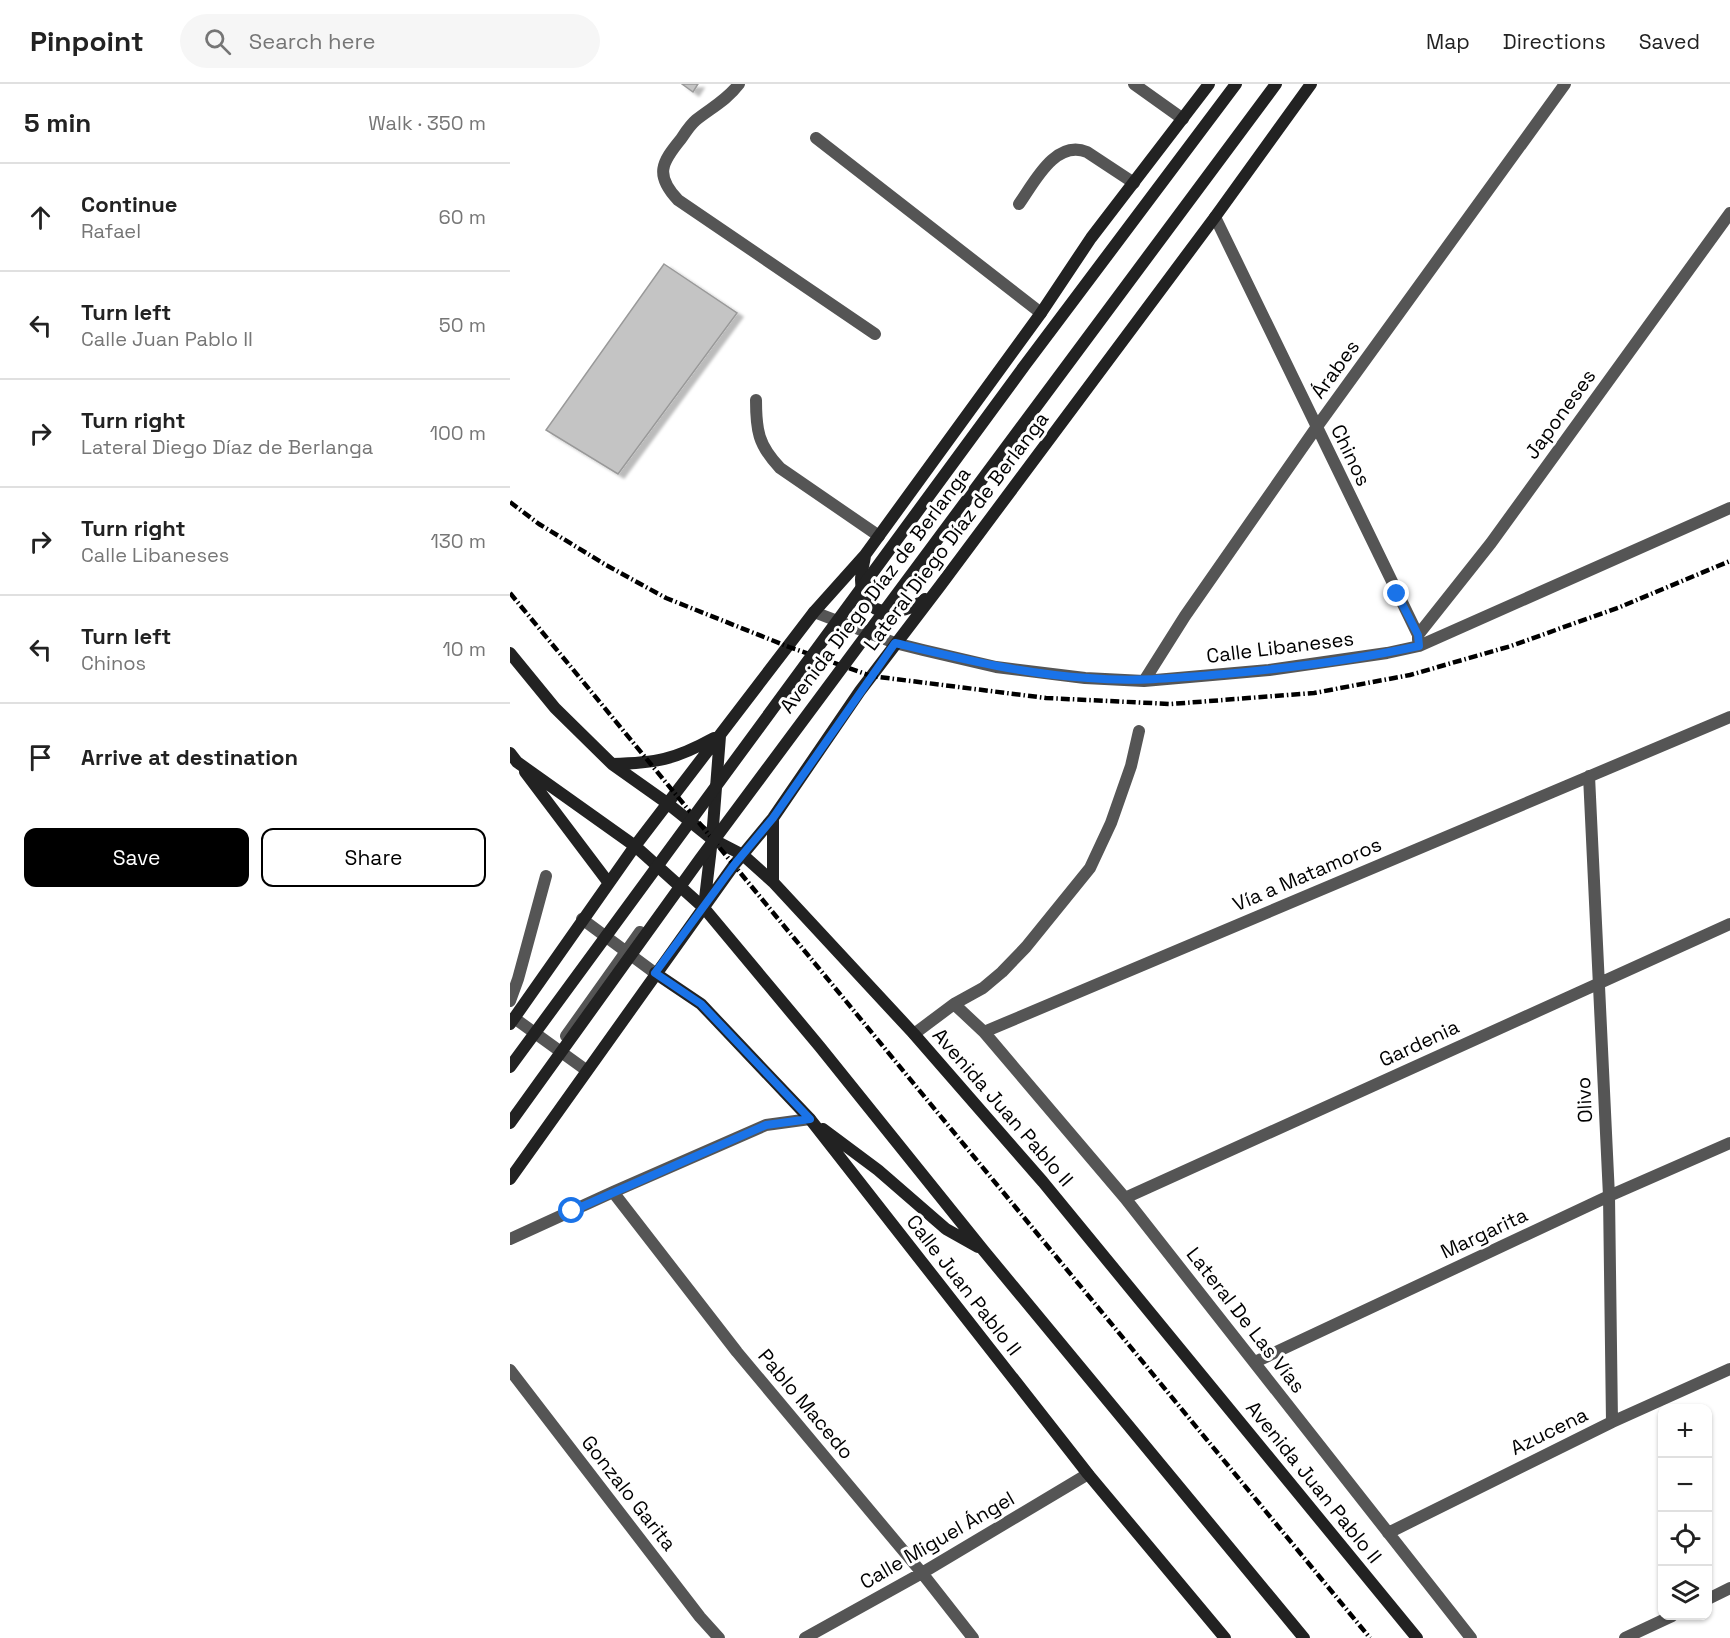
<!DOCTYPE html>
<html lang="en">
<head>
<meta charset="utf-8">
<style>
  :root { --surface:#fff; --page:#f6f6f6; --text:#222; --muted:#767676; --line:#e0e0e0; --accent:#000 }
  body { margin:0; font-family:"Space Grotesk",sans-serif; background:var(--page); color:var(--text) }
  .controls { position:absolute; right:18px; bottom:18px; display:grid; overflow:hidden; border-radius:12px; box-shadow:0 2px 4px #0004 }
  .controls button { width:54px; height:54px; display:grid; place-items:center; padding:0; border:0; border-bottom:2px solid var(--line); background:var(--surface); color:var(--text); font:30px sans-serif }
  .stop { position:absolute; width:18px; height:18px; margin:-14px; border:4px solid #1a73e8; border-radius:50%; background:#fff }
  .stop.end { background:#1a73e8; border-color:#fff; box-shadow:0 2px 6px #0008 }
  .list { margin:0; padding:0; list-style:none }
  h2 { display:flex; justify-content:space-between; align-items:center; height:78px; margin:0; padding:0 24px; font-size:26px }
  h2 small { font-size:20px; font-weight:400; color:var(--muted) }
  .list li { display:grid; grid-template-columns:39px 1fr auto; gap:18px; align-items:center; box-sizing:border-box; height:108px; padding:0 24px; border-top:2px solid var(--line) }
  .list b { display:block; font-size:22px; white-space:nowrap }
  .list p { margin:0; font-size:20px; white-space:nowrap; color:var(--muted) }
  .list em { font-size:20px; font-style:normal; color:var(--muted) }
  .actions { display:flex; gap:12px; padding:18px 24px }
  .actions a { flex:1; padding:14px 0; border:2px solid var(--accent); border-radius:12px; text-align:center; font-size:21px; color:var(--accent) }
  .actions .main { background:var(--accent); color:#fff }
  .icon { flex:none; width:33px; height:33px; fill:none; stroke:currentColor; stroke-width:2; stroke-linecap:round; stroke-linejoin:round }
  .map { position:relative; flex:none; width:1220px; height:1554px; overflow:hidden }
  header { display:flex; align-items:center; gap:36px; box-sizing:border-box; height:84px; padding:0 30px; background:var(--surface); border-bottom:2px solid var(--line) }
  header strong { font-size:28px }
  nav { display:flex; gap:33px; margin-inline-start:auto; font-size:21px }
  .search { width:420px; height:54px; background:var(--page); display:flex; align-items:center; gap:15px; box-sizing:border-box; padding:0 21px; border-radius:33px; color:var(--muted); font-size:22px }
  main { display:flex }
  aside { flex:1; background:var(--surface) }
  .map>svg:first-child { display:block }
</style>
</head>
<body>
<header>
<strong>Pinpoint</strong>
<div class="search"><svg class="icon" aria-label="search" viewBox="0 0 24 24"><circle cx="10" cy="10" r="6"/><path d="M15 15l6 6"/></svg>Search here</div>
<nav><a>Map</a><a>Directions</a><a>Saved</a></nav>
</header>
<main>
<aside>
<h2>5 min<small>Walk · 350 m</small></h2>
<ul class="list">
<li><svg class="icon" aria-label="ahead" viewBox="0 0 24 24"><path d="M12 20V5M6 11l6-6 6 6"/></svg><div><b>Continue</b><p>Rafael</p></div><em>60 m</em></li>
<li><svg class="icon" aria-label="left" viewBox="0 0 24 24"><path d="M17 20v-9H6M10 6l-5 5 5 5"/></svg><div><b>Turn left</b><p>Calle Juan Pablo II</p></div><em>50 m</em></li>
<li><svg class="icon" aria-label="right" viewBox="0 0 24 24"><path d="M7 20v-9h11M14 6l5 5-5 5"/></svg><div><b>Turn right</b><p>Lateral Diego Díaz de Berlanga</p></div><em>100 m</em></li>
<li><svg class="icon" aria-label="right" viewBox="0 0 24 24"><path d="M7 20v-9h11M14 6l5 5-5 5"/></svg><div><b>Turn right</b><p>Calle Libaneses</p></div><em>130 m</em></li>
<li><svg class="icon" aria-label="left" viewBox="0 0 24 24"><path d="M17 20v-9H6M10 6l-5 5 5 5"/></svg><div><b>Turn left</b><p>Chinos</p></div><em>10 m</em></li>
<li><svg class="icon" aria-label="arrive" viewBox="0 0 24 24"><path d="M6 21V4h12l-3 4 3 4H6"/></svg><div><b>Arrive at destination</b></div></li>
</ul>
<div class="actions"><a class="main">Save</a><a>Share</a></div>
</aside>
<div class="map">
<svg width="1220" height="1554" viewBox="0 0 1220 1554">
  <defs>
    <filter id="shadow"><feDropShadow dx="6" dy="4" stdDeviation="1.5" flood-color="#0004"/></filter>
  </defs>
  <rect width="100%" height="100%" fill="#fff"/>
  <path fill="#c4c4c4" stroke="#999" stroke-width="1.5" filter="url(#shadow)" d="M172 0H188L183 8Z
    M154 180 227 229 108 390 36 346Z"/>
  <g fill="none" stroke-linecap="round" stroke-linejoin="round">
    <path stroke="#555" stroke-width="12" d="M229 0C217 16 201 24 186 36 180 41 175 49 171 55 152 78 144 91 168 116L365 250
      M624 0 673 35
      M306 54 531 229
      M509 120C524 99 545 55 577 68L624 99
      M246 316C246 346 248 361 270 384L369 452
      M72 835 145 889
      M0 917 8 895 36 792
      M4 934 76 986
      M56 952 130 848"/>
    <path stroke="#555" stroke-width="12" d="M705 133 908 551V556
      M304 528 385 559 413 566 486 583 575 594 634 597 759 586 877 569 909 562 1220 424
      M908 551 981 459 1220 129
      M634 597 675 532 806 344 1055 0
      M1079 692 1099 1112 1102 1338
      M444 920 473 904 492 888 516 863 580 784 601 739 621 682 629 647
      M474 948 615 1114 961 1554
      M404 950 444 920 474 948 1220 633
      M103 1108 227 1268 412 1489 463 1554
      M615 1114 1220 840
      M0 1155 103 1108 256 1041 300 1035
      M745 1278 1099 1112 1220 1059
      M0 1286 190 1533 209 1554
      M878 1449 1102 1338 1220 1285
      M1198 1515 1220 1504
      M295 1554 412 1489 578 1390
      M1115 1554 1162 1532"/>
    <path stroke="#222" stroke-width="12" d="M355 472C354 480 351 488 351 496 351 536 392 533 415 515
      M0 569 45 624 102 680 157 719 202 755 233 771 263 798 404 950 533 1098 907 1554
      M0 669 7 678 125 762 194 824 310 963 474 1167 794 1554
      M102 680C146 679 164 676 204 654
      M15 688 98 798
      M263 798V734
      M194 823 202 755 210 652
      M145 889 191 920 300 1035 578 1390 715 1554
      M0 940 125 762 304 528 355 471 531 229 581 154 699 0
      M313 1045 368 1086 436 1145 468 1163
      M0 1095 224 781 263 734 350 607 430 502 705 133 801 0"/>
    <path stroke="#000" stroke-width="4.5" stroke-dasharray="9 3 1.5 3" stroke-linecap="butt" d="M0 418 29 440 96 481 156 514 279 563 361 592 536 614 661 620 804 609 900 591 1001 562 1110 523 1220 477
      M0 509 860 1554"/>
    <path stroke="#222" stroke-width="12" d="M0 983 515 281 726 0
      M0 1039 190 775 766 0"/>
  </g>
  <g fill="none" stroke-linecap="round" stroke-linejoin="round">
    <path stroke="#1a73e8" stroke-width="8" d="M62 1127 256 1041 300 1035 191 920 145 889 224 781 263 734 385 559C448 574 512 590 578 594 625 598 667 594 714 590 780 584 845 576 909 562L908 551 887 510"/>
  </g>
  <g text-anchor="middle" stroke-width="6" stroke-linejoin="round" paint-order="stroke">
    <g font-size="20" fill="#000" stroke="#fff">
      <text transform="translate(825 285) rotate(-54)" y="7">Árabes</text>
      <text transform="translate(1050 330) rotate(-54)" y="7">Japoneses</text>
      <text transform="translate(841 371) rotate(64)" y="7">Chinos</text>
      <text transform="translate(446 447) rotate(-53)" y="7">Lateral Diego Díaz de Berlanga</text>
      <text transform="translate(365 506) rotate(-53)" y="7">Avenida Diego Díaz de Berlanga</text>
      <text transform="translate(770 563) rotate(-7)" y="7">Calle Libaneses</text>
      <text transform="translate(797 790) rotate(-23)" y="7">Vía a Matamoros</text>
      <text transform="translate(909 959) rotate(-25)" y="7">Gardenia</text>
      <text transform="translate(1074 1016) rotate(-93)" y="7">Olivo</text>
      <text transform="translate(493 1023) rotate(49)" y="7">Avenida Juan Pablo II</text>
      <text transform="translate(974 1149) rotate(-25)" y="7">Margarita</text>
      <text transform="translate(454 1201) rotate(52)" y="7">Calle Juan Pablo II</text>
      <text transform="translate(736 1236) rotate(52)" y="7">Lateral De Las Vías</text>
      <text transform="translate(296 1320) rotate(50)" y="7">Pablo Macedo</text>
      <text transform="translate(1039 1347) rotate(-26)" y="7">Azucena</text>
      <text transform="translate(804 1398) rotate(51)" y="7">Avenida Juan Pablo II</text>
      <text transform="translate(119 1409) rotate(52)" y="7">Gonzalo Garita</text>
      <text transform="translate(427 1456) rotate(-30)" y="7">Calle Miguel Ángel</text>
    </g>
  </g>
</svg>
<div class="controls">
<button>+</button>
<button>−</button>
<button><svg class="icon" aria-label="locate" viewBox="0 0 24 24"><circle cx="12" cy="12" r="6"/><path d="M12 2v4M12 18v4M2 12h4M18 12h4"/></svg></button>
<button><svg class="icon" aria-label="layers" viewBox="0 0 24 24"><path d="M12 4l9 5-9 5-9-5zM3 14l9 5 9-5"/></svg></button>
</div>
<div class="stop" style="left:62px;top:1127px"></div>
<div class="stop end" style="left:887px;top:510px"></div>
</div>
</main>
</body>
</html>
